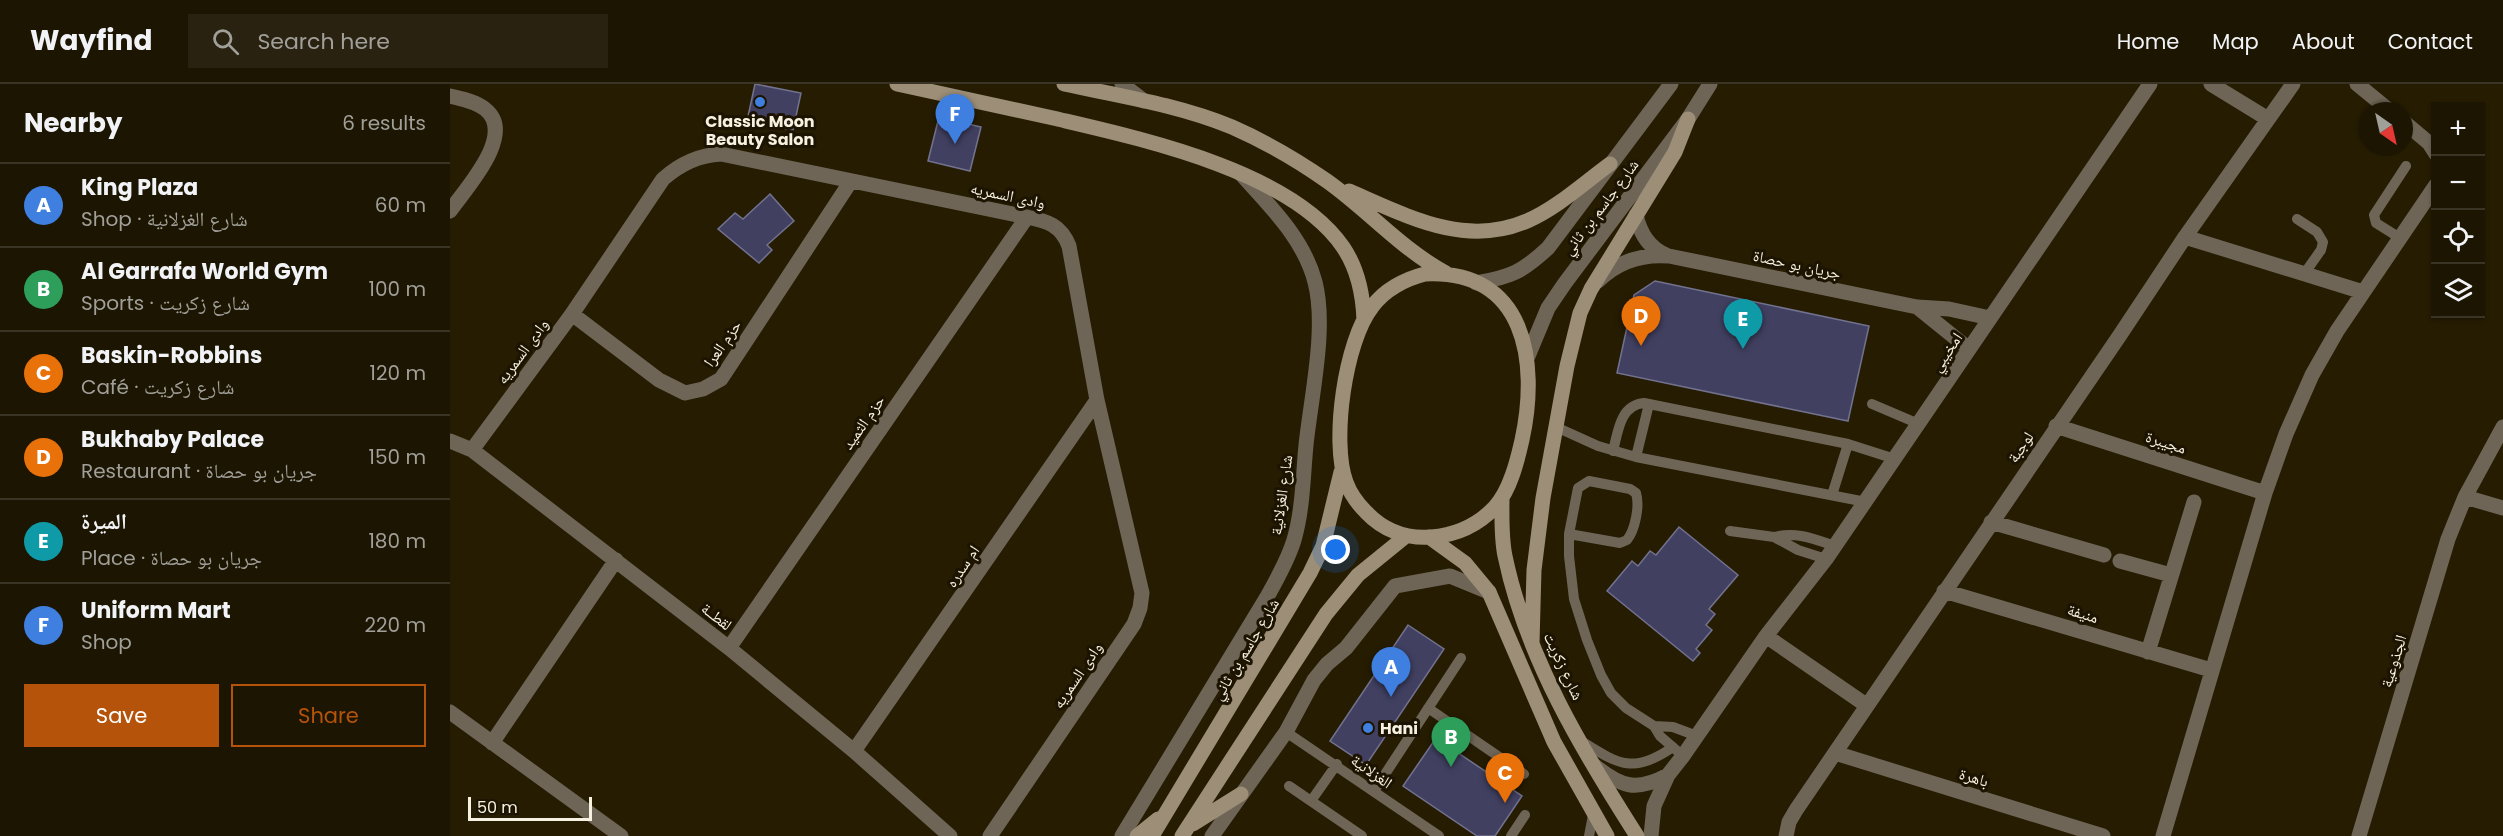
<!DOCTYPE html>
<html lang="en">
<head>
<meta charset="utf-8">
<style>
  :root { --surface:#1c1502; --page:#292211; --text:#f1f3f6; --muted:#a09f99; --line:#3a3424; --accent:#b45309 }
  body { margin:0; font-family:Poppins,"Noto Naskh Arabic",sans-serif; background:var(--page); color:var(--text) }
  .controls { position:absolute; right:18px; top:18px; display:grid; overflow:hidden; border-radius:0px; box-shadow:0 2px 4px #0004 }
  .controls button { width:54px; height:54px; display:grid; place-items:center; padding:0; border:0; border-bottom:2px solid var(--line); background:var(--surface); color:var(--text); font:30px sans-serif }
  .compass { position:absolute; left:1909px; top:18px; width:54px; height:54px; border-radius:50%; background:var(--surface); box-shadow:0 2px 4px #0004; rotate:146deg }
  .scale { position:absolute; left:18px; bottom:15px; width:124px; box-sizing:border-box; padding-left:6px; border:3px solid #f7f1e1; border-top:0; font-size:16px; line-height:21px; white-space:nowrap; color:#f7f1e1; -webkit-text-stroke:4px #1c1300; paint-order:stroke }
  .you { position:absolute; left:886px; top:466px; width:21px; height:21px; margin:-15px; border:4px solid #fff; border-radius:50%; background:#1a73e8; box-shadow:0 0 0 9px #1a73e833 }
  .badge { display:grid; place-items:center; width:39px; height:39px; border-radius:50%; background:var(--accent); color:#fff; font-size:20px; font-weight:700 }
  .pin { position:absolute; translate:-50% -50px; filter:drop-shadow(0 2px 3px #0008) }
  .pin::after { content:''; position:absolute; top:32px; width:21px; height:18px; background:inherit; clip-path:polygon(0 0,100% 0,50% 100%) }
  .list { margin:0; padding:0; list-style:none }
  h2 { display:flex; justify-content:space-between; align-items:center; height:78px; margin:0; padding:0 24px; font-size:26px }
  h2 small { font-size:20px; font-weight:400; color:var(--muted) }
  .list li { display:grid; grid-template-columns:39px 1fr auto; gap:18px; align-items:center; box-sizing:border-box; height:84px; padding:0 24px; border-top:2px solid var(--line) }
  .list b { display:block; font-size:22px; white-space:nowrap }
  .list p { margin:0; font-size:20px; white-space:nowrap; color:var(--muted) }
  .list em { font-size:20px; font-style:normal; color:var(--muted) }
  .actions { display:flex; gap:12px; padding:18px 24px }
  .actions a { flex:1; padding:14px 0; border:2px solid var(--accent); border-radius:0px; text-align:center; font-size:21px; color:var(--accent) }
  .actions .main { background:var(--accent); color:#fff }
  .icon { flex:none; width:33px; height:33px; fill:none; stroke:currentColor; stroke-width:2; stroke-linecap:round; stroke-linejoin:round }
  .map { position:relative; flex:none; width:2053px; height:752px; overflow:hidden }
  header { display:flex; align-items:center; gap:36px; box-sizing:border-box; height:84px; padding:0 30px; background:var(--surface); border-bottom:2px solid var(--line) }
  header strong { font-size:28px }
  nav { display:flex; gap:33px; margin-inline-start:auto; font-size:21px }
  .search { width:420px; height:54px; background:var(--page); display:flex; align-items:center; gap:15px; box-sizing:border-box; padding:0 21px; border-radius:0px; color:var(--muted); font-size:22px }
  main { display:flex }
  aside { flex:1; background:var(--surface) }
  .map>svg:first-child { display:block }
</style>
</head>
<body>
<header>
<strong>Wayfind</strong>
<div class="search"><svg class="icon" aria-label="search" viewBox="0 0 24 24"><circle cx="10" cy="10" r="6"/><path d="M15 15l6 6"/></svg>Search here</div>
<nav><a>Home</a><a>Map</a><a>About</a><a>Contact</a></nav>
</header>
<main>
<aside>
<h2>Nearby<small>6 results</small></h2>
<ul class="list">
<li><span class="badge" style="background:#3f7fe0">A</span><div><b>King Plaza</b><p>Shop · شارع الغزلانية</p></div><em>60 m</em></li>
<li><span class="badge" style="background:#2e9e5b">B</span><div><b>Al Garrafa World Gym</b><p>Sports · شارع زكريت</p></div><em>100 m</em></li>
<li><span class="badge" style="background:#e8710a">C</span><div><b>Baskin-Robbins</b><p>Café · شارع زكريت</p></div><em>120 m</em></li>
<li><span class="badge" style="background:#e8710a">D</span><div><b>Bukhaby Palace</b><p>Restaurant · جريان بو حصاة</p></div><em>150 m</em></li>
<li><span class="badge" style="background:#0f9aa8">E</span><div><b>الميرة</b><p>Place · جريان بو حصاة</p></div><em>180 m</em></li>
<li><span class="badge" style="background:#3f7fe0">F</span><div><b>Uniform Mart</b><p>Shop</p></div><em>220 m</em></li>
</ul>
<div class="actions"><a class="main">Save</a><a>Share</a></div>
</aside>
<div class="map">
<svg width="2053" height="752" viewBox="0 0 2053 752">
  <rect width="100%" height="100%" fill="#261c02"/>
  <path fill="#414061" stroke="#72728f" stroke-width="1.5" d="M305 0 351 9 343 46 297 37Z
    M489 33 531 43 520 87 478 77Z
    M320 110 344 137 317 161 322 166 309 179 268 145 285 129 293 135Z
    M1205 197 1419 242 1398 337 1167 289 1184 211Z
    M1229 443 1288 491 1259 525 1265 530 1256 541 1262 546 1246 565 1250 569 1243 577 1157 507 1182 477 1188 482 1200 467 1206 471Z
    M958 541 994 565 916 681 880 657Z
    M986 654 1072 712 1045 752H1027L953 702Z"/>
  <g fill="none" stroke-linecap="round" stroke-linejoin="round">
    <path stroke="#6e6557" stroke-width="10" d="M1847 135 1867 148 1873 158 1871 166 1854 190
      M1950 154 1926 139 1924 131 1956 82
      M1422 320 1469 340
      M1106 343 1148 362 1186 373 1416 418
      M1163 367C1168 348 1170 321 1194 319L1398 360 1445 375
      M1186 373 1199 320
      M1382 411 1398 360
      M1280 447 1324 453 1348 466 1376 475
      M1119 450 1170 459 1177 456C1185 446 1190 422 1186 409L1180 405 1139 397 1128 404 1119 450V472L1124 515 1137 556 1151 591 1161 609 1176 624 1204 642 1210 652 1233 672
      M1324 453C1346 447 1364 455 1385 462
      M978 624 1074 690
      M1204 642 1223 643 1247 652
      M836 648 989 752
      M1131 657C1168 680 1183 691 1223 663
      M839 702 912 752
      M924 707 1011 574
      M861 717 887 680
      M1061 752 1075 731
      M1139 752 1143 731"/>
    <path stroke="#6e6557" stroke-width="15" d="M1761 0 1818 35
      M1907 0 1940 27
      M0 12C12 15 25 17 35 25 67 50 16 104 0 127
      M1954 38 1979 59 1986 70
      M1186 131C1190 149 1199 164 1216 171
      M1735 153 1913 208
      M1148 197C1168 177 1192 170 1219 172L1467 223 1499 225 1540 234
      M1467 223 1519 265
      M122 230 209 296 235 309 253 305 271 295 401 97
      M1606 342 1815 409
      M0 357 22 366 279 564 404 667 500 752
      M22 366 122 230 213 95C230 80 248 71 271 70L577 133C597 137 611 141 619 162L647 316 692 509 690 524 684 540 540 752
      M2015 413 2053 424
      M1541 438 1654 471
      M1670 477 1721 491
      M1494 507 1761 586
      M1316 552 1416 621
      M279 564 577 133
      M1698 568 1744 418
      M0 628 171 752
      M42 659 166 476
      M404 667 647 316
      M1385 669 1653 752
      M1145 682C1171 703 1186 708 1218 691
      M672 752 817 513C827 495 838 476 844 456 853 425 853 392 856 361 861 313 877 244 865 198 854 155 820 122 791 90
      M762 752 836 648 864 596 877 580 896 564 945 502 1000 492 1039 508
      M1201 752 1204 722 1218 691 1233 672 1316 552 1376 475 1700 0
      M1336 752 1339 738 1346 726 1670 251 1735 153 1843 0
      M1713 752 1815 409 1836 350 1862 291 1887 247 1986 101
      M1909 752 1998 455 2015 413 2053 343"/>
    <path stroke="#6e6557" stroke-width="15" d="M672 0 694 17
      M1026 199C1061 193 1072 188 1098 164L1221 0
      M1078 272 1098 224 1115 199 1238 35 1260 0"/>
    <path stroke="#9c8e77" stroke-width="15" d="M447 0C499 11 551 23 603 34 688 54 840 86 893 163 908 185 913 210 914 236
      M614 0C670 12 729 21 782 43 816 58 847 76 877 97 918 126 951 165 996 189
      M899 107C957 132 1015 164 1077 137 1107 124 1134 99 1160 80
      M975 190C1076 185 1089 278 1072 356 1067 378 1060 406 1045 423 1028 441 1006 451 981 453 956 455 933 446 916 428 908 420 900 409 896 398 881 358 895 257 922 223 934 206 955 195 975 190Z
      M1052 413C1052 432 1051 453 1055 472 1076 573 1132 666 1187 752
      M979 453 1015 479 1039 508 1104 658 1157 752
      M1082 559 1084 486 1093 414 1117 282 1130 229 1141 205 1225 68 1238 35
      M743 740 791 710
      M687 752 708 735
      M702 752 860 489 873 462 891 388
      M732 752 876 530 908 491 956 452"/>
  </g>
  <g fill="#3f7fe0" stroke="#1c1300" stroke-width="2">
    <circle cx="310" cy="18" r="6"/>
    <circle cx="918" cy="644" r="6"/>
  </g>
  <g text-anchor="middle" stroke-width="6" stroke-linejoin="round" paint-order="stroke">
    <g font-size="16" font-weight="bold" fill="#f7f1e1" stroke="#1c1300">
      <text x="310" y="43">Classic Moon<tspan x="310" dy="18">Beauty Salon</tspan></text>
      <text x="930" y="650" text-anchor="start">Hani</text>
    </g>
    <g font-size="16" fill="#f7f1e1" stroke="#1c1300">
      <text transform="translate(558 111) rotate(12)" y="6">وادى السمريه</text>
      <text transform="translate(1150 123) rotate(-53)" y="6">شارع جاسم بن ثاني</text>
      <text transform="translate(1347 180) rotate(12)" y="6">جريان بو حصاة</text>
      <text transform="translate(272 259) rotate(-55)" y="6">حزم العرا</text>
      <text transform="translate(72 267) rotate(-54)" y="6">وادى السمريه</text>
      <text transform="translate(1496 268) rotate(-56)" y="6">امخيبي</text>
      <text transform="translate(413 338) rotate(-55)" y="6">حزم الثميد</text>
      <text transform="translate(1716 358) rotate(18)" y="6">مجيبرة</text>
      <text transform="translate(1570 363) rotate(-56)" y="6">لوجبة</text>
      <text transform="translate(831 411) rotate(-82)" y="6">شارع الغزلانية</text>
      <text transform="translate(512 482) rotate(-56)" y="6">ام سدره</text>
      <text transform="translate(1633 529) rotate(17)" y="6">منيفة</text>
      <text transform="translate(267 532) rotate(38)" y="6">لقطــة</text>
      <text transform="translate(795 565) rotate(-59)" y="6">شارع جاسم بن ثاني</text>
      <text transform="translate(1943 577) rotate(-73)" y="6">الجذوعية</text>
      <text transform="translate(1114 582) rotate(65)" y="6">شارع زكريت</text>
      <text transform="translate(627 591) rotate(-56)" y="6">وادى السمريه</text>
      <text transform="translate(922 687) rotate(35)" y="6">الغزلانية</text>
      <text transform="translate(1524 693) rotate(17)" y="6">باهرة</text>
    </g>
  </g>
</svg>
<div class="controls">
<button>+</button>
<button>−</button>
<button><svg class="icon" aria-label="locate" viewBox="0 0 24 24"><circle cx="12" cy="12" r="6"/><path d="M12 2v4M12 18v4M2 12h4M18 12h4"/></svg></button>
<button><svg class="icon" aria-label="layers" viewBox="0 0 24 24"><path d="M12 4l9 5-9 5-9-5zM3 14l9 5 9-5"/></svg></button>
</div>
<svg class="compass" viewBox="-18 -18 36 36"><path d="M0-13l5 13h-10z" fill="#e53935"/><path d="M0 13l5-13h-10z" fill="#a09f99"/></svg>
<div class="scale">50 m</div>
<div class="you"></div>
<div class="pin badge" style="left:941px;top:613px;background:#3f7fe0">A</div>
<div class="pin badge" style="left:1001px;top:683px;background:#2e9e5b">B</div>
<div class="pin badge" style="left:1055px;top:719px;background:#e8710a">C</div>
<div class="pin badge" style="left:1191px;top:262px;background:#e8710a">D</div>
<div class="pin badge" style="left:1293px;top:265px;background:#0f9aa8">E</div>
<div class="pin badge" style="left:505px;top:60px;background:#3f7fe0">F</div>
</div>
</main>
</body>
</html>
